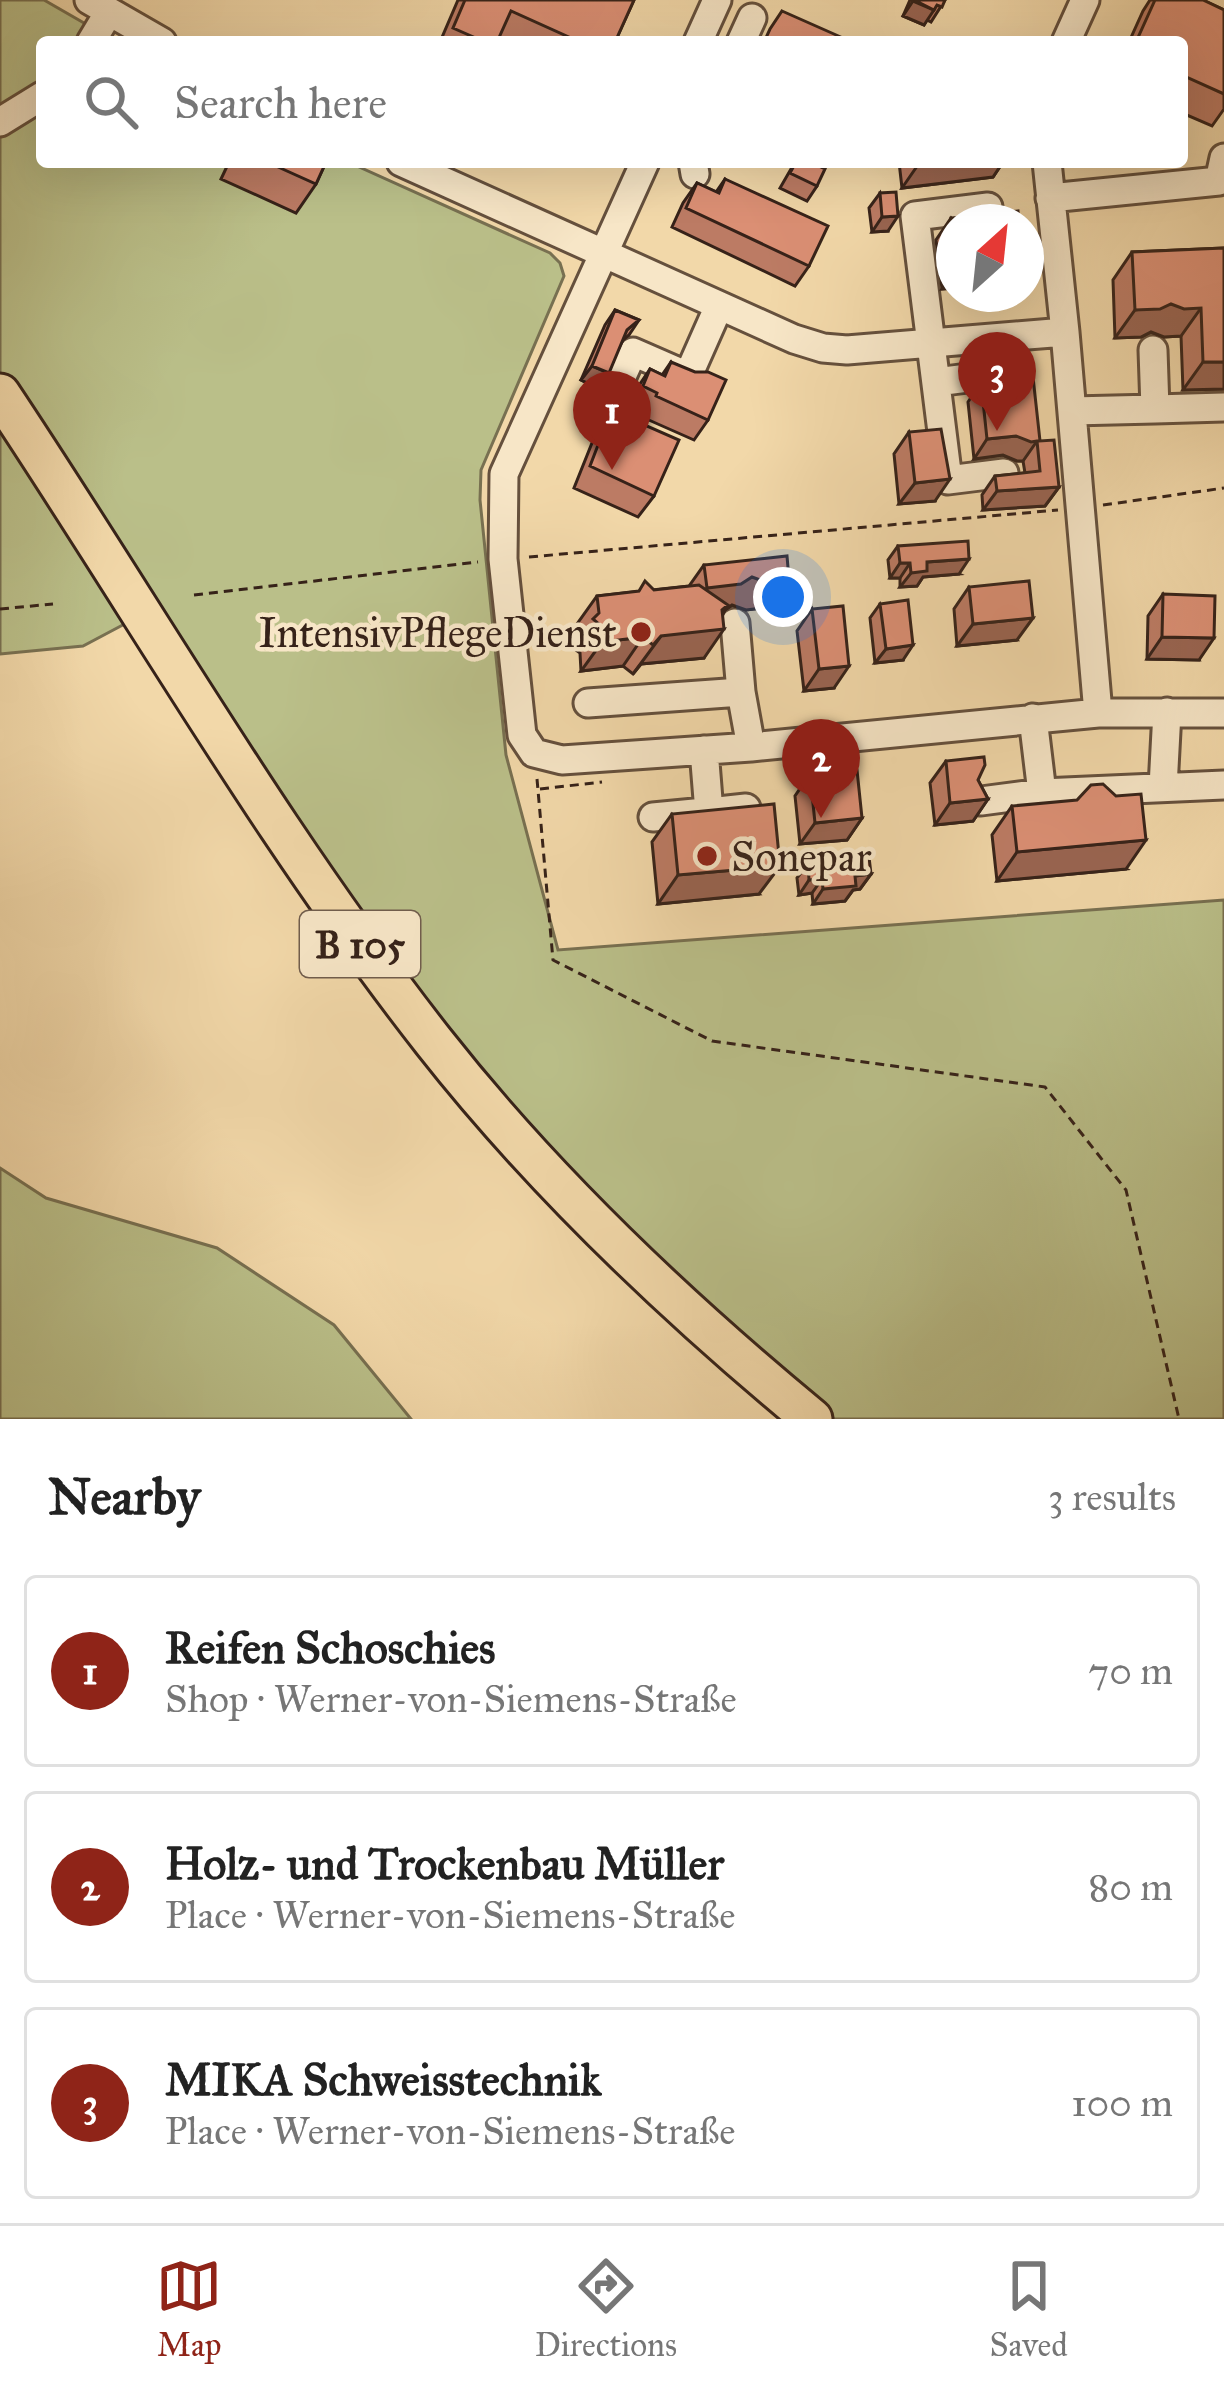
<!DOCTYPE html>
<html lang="en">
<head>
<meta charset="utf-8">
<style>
  :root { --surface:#fff; --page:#f6f6f6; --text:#222; --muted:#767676; --line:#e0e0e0; --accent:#8f2418 }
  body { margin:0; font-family:"IM FELL Great Primer",serif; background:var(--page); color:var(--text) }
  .compass { position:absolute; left:936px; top:204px; width:108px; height:108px; border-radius:50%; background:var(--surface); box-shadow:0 12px 48px #0002; rotate:27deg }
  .you { position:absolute; left:783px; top:597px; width:42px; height:42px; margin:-30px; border:9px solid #fff; border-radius:50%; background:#1a73e8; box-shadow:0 0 0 18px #1a73e833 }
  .badge { display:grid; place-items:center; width:78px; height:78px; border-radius:50%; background:var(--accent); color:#fff; font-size:39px; font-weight:700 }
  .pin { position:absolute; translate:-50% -99px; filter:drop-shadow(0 3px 6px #0008) }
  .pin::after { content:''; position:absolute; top:63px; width:42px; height:36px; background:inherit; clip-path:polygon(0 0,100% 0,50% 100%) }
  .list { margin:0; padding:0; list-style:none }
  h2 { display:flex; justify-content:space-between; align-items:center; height:156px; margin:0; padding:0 48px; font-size:51px }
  h2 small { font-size:39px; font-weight:400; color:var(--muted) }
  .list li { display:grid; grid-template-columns:78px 1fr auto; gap:36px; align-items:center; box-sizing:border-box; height:192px; margin:0 24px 24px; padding:0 24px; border:3px solid var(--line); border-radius:12px }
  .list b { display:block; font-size:45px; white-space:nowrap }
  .list p { margin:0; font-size:39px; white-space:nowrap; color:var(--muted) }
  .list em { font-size:39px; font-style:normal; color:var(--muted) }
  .icon { flex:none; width:66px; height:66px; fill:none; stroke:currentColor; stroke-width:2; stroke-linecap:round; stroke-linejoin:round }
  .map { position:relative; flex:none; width:1224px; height:1419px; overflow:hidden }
  .search { position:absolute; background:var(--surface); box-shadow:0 12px 48px #0002; left:36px; right:36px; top:36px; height:132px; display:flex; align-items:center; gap:30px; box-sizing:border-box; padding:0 42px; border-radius:12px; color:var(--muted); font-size:45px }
  .sheet { height:804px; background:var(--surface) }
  nav { display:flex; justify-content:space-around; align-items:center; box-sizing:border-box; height:168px; border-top:3px solid var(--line); background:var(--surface); font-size:33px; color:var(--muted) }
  nav a { display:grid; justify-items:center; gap:6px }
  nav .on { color:var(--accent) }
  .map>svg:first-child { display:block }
</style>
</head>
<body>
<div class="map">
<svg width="1224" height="1419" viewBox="0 0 1224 1419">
  <rect width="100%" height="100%" fill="#f2d8a9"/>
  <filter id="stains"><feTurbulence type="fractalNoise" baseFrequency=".00167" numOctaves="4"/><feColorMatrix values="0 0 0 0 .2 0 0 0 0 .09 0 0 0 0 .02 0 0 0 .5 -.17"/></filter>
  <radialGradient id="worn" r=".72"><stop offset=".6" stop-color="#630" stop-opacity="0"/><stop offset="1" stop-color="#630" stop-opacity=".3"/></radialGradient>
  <path fill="#babf89" stroke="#787051" stroke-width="3" d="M0 0H44L117 42H42V162H348L550 253 560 263 564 276 481 470 480 500 506 755 558 950 1224 900V1419H834L753 1354 541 1149 358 922 0 374Z
    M0 413 134 619 83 646 0 654Z
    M0 1168 46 1198 217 1248 334 1325 411 1419H0Z"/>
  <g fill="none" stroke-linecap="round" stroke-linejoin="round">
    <defs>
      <path id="minor" d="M89 0 162 42
        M91 42 109 12
        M698 42 717 0
        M741 42 752 18
        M1066 42 1085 0
        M0 122 42 96
        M401 162 794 339 823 348 847 350 1065 332
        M645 162 504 474 503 559 522 735 534 753 562 760 751 747 1098 713H1224
        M693 162 695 174
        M1047 162 1065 332 1098 713
        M1050 198 1219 181 1224 158
        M988 207 915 216 948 480 1004 473
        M936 382 1008 373
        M619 383 633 352 688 376 719 306
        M1155 409 1224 407
        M1072 411 1155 409 1153 350
        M735 623 741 692 751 747
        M588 703 741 692
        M1033 718 1042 793
        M704 750 709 812 746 808
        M1163 787 1167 712
        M981 801 1042 793 1224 785
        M653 817 705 812"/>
      <path id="highway" d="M0 394C144 610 273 837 434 1042 544 1182 675 1306 812 1419"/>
    </defs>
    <use href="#minor" stroke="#65503d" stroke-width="33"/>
    <use href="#highway" stroke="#362219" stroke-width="45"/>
    <path stroke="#362219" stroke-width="3" stroke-dasharray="9 6" stroke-linecap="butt" d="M1103 505 1224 488
      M529 557 1058 510
      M194 595 478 562
      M0 609 53 604
      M537 779 553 960 712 1041 1045 1087 1126 1190 1179 1419
      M540 789 602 782"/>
    <use href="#minor" stroke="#f7e6c7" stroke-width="27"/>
    <use href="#highway" stroke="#f2d8a9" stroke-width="39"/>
  </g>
  <path fill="#bc7b64" stroke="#362219" stroke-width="3" d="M458 0H634L615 42H440Z
    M910 0H945L931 22 927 20 924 25 903 16Z
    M1150 0H1203L1224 10V109L1212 126 1182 113V42H1129L1143 11Z
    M229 162H326L316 184 296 213 221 179Z
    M795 162H810L817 186 807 201 780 188Z
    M899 162H1003L993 177 902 188Z
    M725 179 809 266 795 286 672 227 683 203 697 183 716 192Z
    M880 193 888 231 872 232 869 208Z
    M951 218 954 222V288L942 289 936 240Z
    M1224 248V389L1183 390 1181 336 1164 337 1151 332 1141 337 1115 338 1113 280 1132 252Z
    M615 310 639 320 629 335 623 340 598 388 581 380 605 325Z
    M671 362 708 420 694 440 642 417 643 413 628 406 636 390 650 369 662 375Z
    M981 382 1040 441 1059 487 1045 506 983 510 982 495 995 476 1025 473 1023 461H1017L1003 455 974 459 968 402Z
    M613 406 654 496 638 517 574 488 598 428Z
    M909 432 935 501 899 504 894 454Z
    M898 546 959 574 923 577 917 586 900 587V578H890L888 560Z
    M704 565 789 579 770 607 746 610 732 605 725 610 704 658 641 664 633 674 623 666 581 671 580 653 573 648 578 641 577 624 597 596 689 586Z
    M969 587 1017 640 957 646 954 609Z
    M1163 594 1199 660 1147 659 1148 616Z
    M880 604 903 660 875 663 870 618Z
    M812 609 834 688 804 691 797 631Z
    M946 761 978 780 988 799 973 821 935 825 930 783Z
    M810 774 862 818 847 840 800 844 795 796Z
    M1012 806 1126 869 997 881 992 835Z
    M672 814 759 894 658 904 652 842Z
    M808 863 871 874 860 889 853 890 845 901 813 904 812 893 799 895 797 878Z"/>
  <path fill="#996451" stroke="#362219" stroke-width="3" d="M913 1 934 10 924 25 903 16Z
    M920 162H1003L993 177 902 188Z
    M898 216 888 231 872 232 882 217Z
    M954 272V288L942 289Z
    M1171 304 1201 308 1181 336 1164 337 1151 332 1141 337 1115 338 1135 310Z
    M1203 362H1224V389L1183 390Z
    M592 366 609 373 598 388 581 380Z
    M1016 436 1037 441 1023 461H1017L1003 455 974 459 987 439Z
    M950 479 935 501 899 504 915 483Z
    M1059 487 1045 506 983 510 997 491Z
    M969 559 959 574 923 577 917 586 900 587 911 573 927 562Z
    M900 563H910L900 578H890Z
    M752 577 789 579 770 607 746 610 732 605 725 610 710 630 724 629 704 658 641 664 633 674 661 636 687 616 707 588Z
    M1033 618 1017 640 957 646 973 624Z
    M643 637 623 666 581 671 602 642Z
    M1162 637 1214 638 1199 660 1147 659Z
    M913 645 903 660 875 663 886 649Z
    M849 666 834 688 804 691 819 669Z
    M988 799 973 821 935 825 950 803Z
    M862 818 847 840 800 844 815 823Z
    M1146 840 1126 869 997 881 1017 852Z
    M780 866 759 894 658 904 678 875Z
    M871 874 860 889 853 890 845 901 813 904 823 889 855 876Z
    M822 879 812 893 799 895 809 880Z"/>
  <path fill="#db8f74" stroke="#362219" stroke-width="3" d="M465 0H634L615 42H580L511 11 497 42H485L453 28Z
    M914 0H945L942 7 937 5 934 10Z
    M1155 0H1203L1224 10V94L1182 75V42H1136Z
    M782 11 852 42H764L770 29Z
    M267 162H326L316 184Z
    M796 162H810L825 169 817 186 790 173Z
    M725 179 828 226 809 266 686 208 697 183 719 193Z
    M896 192 898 216 882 217 880 193Z
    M1018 211 1019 222H954V239L951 218Z
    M1224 248V362H1203L1201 308 1184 309 1171 304 1160 309 1135 310 1132 252Z
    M615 310 639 320 627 330 609 373 592 366Z
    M671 362 695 372H708L726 380 708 420 656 396 657 393 643 386 650 369 665 376Z
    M1033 377 1040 441 1054 440 1059 487 997 491 995 476 1040 471 1037 441 1031 442 1016 436 987 439 981 382Z
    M613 406 632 415 633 420 679 440 654 496 590 466Z
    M941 429 950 479 915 483 909 432Z
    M968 541 969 559 927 562V571L911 573 910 563H900L898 546Z
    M787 556 789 579 766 582 752 577 741 584 707 588 704 565Z
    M645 581 654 590 699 585 728 605 722 610 724 629 661 636 653 645 643 637 602 642 600 625 593 619 599 613 597 596 639 591Z
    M1029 581 1033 618 973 624 969 587Z
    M1163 594 1215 596 1214 638 1162 637Z
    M908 600 913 645 886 649 880 604Z
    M843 606 849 666 819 669 812 609Z
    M984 757 985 765 978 780 988 799 950 803 946 761Z
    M857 770 862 818 815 823 810 774Z
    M1103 784 1116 796 1141 794 1146 840 1017 852 1012 806 1077 800 1091 785Z
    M774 804 780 866 678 875 672 814Z
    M869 857 871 874 855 876 856 886 823 889 822 879 809 880 808 863Z"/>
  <g fill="#8f2418" stroke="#f7e6c7" stroke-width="4.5">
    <circle cx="641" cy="632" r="12"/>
    <circle cx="707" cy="856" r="12"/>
  </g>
  <g text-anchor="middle" stroke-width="9" stroke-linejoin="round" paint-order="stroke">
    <rect fill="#f7e6c7" stroke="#705d4d" stroke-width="3" x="300" y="911" width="120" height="66" rx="9"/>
    <g font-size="39" font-weight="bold" fill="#362219">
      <text x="360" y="958">B 105</text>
    </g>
    <g font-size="42" fill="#362219" stroke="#f7e6c7" text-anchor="end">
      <text x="617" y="647">IntensivPflegeDienst</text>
      <text x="731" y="871" text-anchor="start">Sonepar</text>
    </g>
  </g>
  <rect width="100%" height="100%" filter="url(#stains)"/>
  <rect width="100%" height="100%" fill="url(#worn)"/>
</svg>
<svg class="compass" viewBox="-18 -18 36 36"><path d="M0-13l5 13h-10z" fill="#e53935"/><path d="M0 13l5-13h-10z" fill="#767676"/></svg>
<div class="you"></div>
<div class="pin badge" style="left:612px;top:470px">1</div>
<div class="pin badge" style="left:821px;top:818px">2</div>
<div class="pin badge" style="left:997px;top:431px">3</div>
<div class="search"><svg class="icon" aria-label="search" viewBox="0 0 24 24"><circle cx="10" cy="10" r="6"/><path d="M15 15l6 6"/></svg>Search here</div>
</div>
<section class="sheet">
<h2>Nearby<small>3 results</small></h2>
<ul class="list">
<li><span class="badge">1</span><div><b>Reifen Schoschies</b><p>Shop · Werner-von-Siemens-Straße</p></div><em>70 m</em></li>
<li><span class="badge">2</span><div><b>Holz- und Trockenbau Müller</b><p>Place · Werner-von-Siemens-Straße</p></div><em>80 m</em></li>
<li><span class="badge">3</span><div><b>MIKA Schweisstechnik</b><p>Place · Werner-von-Siemens-Straße</p></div><em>100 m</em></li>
</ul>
</section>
<nav>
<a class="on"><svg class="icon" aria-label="map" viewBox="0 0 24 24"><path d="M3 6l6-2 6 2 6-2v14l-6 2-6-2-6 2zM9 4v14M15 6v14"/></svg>Map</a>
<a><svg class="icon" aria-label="directions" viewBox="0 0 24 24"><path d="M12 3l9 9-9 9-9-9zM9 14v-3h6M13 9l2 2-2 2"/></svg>Directions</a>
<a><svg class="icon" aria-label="saved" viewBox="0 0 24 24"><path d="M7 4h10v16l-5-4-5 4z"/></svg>Saved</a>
</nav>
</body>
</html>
